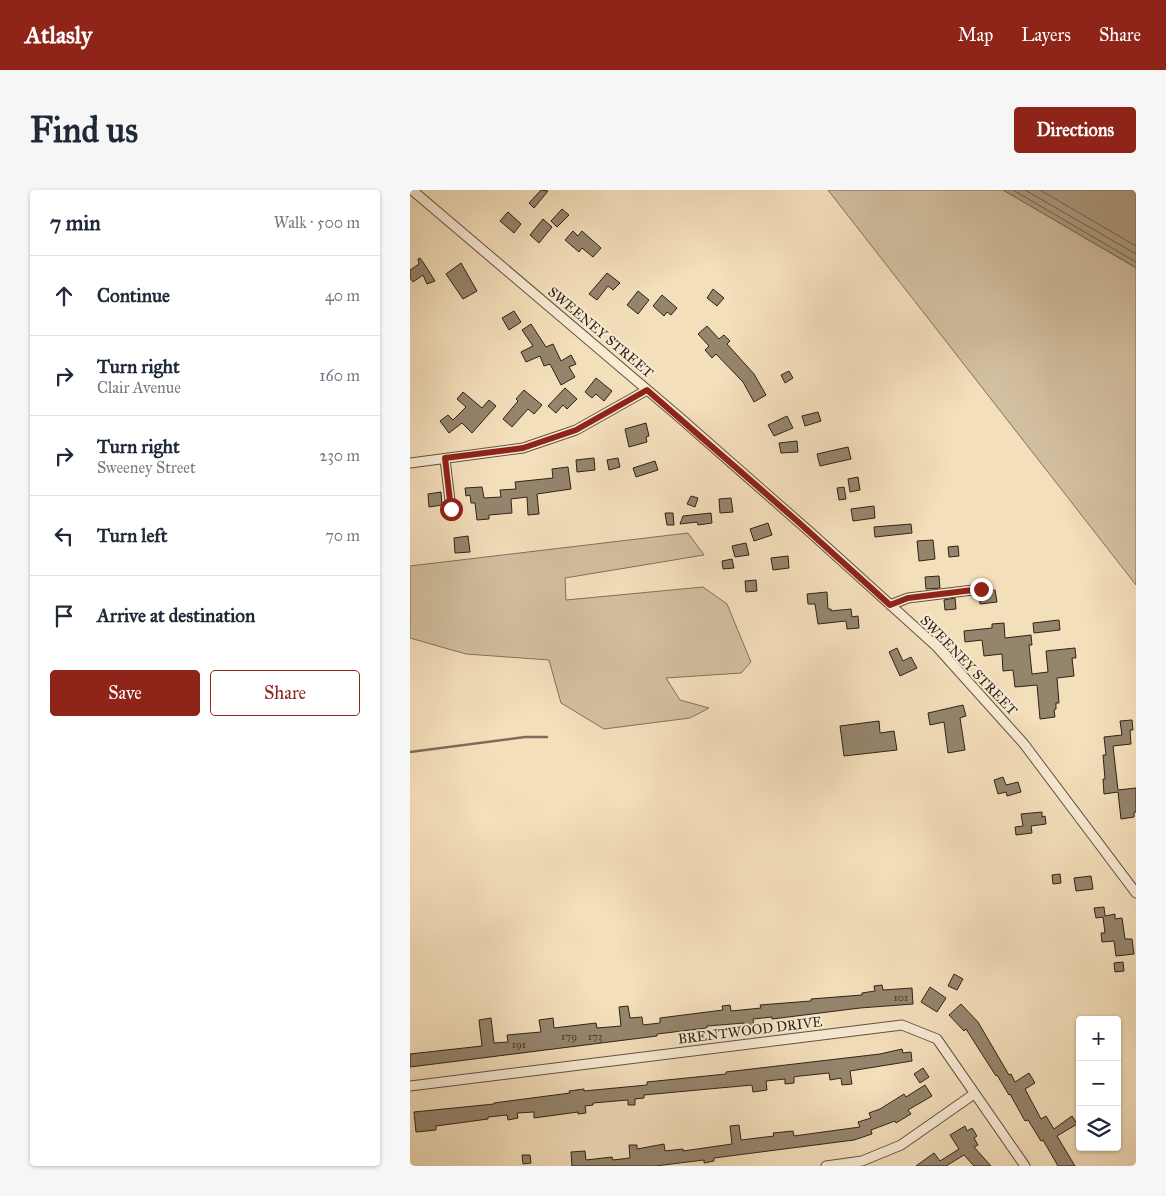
<!DOCTYPE html>
<html lang="en">
<head>
<meta charset="utf-8">
<style>
  :root { --surface:#fff; --page:#f6f6f7; --text:#1f2937; --muted:#747a83; --line:#e0e1e3; --accent:#8f2418 }
  body { margin:0; font-family:"IM FELL Great Primer",serif; background:var(--page); color:var(--text) }
  .controls { position:absolute; right:15px; bottom:15px; display:grid; overflow:hidden; border-radius:5px; box-shadow:0 1px 4px #0004 }
  .controls button { width:45px; height:45px; display:grid; place-items:center; padding:0; border:0; border-bottom:1px solid var(--line); background:var(--surface); color:var(--text); font:25px sans-serif }
  .stop { position:absolute; width:15px; height:15px; margin:-11px; border:4px solid #8f2418; border-radius:50%; background:#fff }
  .stop.end { background:#8f2418; border-color:#fff; box-shadow:0 1px 5px #0008 }
  .list { margin:0; padding:0; list-style:none }
  h2 { display:flex; justify-content:space-between; align-items:center; height:65px; margin:0; padding:0 20px; font-size:21px }
  h2 small { font-size:16px; font-weight:400; color:var(--muted) }
  .list li { display:grid; grid-template-columns:32px 1fr auto; gap:15px; align-items:center; box-sizing:border-box; height:80px; padding:0 20px; border-top:1px solid var(--line) }
  .list b { display:block; font-size:19px; white-space:nowrap }
  .list p { margin:0; font-size:16px; white-space:nowrap; color:var(--muted) }
  .list em { font-size:16px; font-style:normal; color:var(--muted) }
  .actions { display:flex; gap:10px; padding:15px 20px }
  .actions a { flex:1; padding:11px 0; border:1px solid var(--accent); border-radius:5px; text-align:center; font-size:18px; color:var(--accent) }
  .actions .main { background:var(--accent); color:#fff }
  .icon { flex:none; width:28px; height:28px; fill:none; stroke:currentColor; stroke-width:2; stroke-linecap:round; stroke-linejoin:round }
  .map { position:relative; flex:none; width:726px; height:976px; overflow:hidden; border-radius:5px }
  header { display:flex; align-items:center; gap:30px; box-sizing:border-box; height:70px; padding:0 25px; background:var(--accent); color:#fff }
  header strong { font-size:24px }
  nav { display:flex; gap:28px; margin-inline-start:auto; font-size:18px }
  .intro { display:flex; align-items:center; justify-content:space-between; box-sizing:border-box; height:120px; padding:0 30px }
  h1 { margin:0; font-size:35px }
  .button { padding:12px 22px; border-radius:5px; background:var(--accent); color:#fff; font-size:18px; font-weight:700 }
  main { display:flex; gap:30px; padding:0 30px }
  aside { flex:1; background:var(--surface); border-radius:5px; box-shadow:0 1px 4px #0004 }
  .map>svg:first-child { display:block }
</style>
</head>
<body>
<header>
<strong>Atlasly</strong>
<nav><a>Map</a><a>Layers</a><a>Share</a></nav>
</header>
<div class="intro"><h1>Find us</h1><a class="button">Directions</a></div>
<main>
<aside>
<h2>7 min<small>Walk · 500 m</small></h2>
<ul class="list">
<li><svg class="icon" aria-label="ahead" viewBox="0 0 24 24"><path d="M12 20V5M6 11l6-6 6 6"/></svg><div><b>Continue</b></div><em>40 m</em></li>
<li><svg class="icon" aria-label="right" viewBox="0 0 24 24"><path d="M7 20v-9h11M14 6l5 5-5 5"/></svg><div><b>Turn right</b><p>Clair Avenue</p></div><em>160 m</em></li>
<li><svg class="icon" aria-label="right" viewBox="0 0 24 24"><path d="M7 20v-9h11M14 6l5 5-5 5"/></svg><div><b>Turn right</b><p>Sweeney Street</p></div><em>230 m</em></li>
<li><svg class="icon" aria-label="left" viewBox="0 0 24 24"><path d="M17 20v-9H6M10 6l-5 5 5 5"/></svg><div><b>Turn left</b></div><em>70 m</em></li>
<li><svg class="icon" aria-label="arrive" viewBox="0 0 24 24"><path d="M6 21V4h12l-3 4 3 4H6"/></svg><div><b>Arrive at destination</b></div></li>
</ul>
<div class="actions"><a class="main">Save</a><a>Share</a></div>
</aside>
<div class="map">
<svg width="726" height="976" viewBox="0 0 726 976">
  <rect width="100%" height="100%" fill="#f4dfbb"/>
  <filter id="stains"><feTurbulence type="fractalNoise" baseFrequency=".004" numOctaves="4"/><feColorMatrix values="0 0 0 0 .2 0 0 0 0 .09 0 0 0 0 .02 0 0 0 .5 -.17"/></filter>
  <radialGradient id="worn" r=".72"><stop offset=".6" stop-color="#630" stop-opacity="0"/><stop offset="1" stop-color="#630" stop-opacity=".3"/></radialGradient>
  <path fill="#d2bf9f" stroke="#80715c" d="M418 0H593L726 78V395Z
    M278 343 294 365 155 388 156 410 293 397 317 414 341 472 331 483 256 488 270 510 299 518 280 528 194 539 151 513 139 470 56 464 0 448V376Z"/>
  <path fill="#b19f84" stroke="#7d6d59" d="M593 0H726V78L722 75Z"/>
  <g fill="none" stroke-linecap="round" stroke-linejoin="round">
    <path stroke="#70614e" stroke-width="1" d="M603 0 726 72
      M615 0 726 64
      M630 0 726 56"/>
    <path stroke="#7d6d59" stroke-width="2.5" d="M0 562 115 547H137"/>
  </g>
  <path fill="#95856d" stroke="#2e2318" d="M131 0 138 1 124 18 119 13Z
    M152 19 159 25 147 37 141 31Z
    M98 22 111 34 104 43 90 31Z
    M133 29 142 37 129 53 120 45Z
    M163 41 168 46 172 41 191 58 183 67 172 58 169 62 155 50Z
    M10 68 13 72 25 91 17 94 13 85 3 92 0 88V80L9 74 8 69Z
    M51 73 67 101 53 109 36 84Z
    M197 83 210 93 203 100 198 96 187 110 179 104Z
    M303 99 314 108 307 116 297 108Z
    M228 101 239 110 228 124 217 115Z
    M252 105 267 118 261 125 257 122 254 126 243 116Z
    M104 121 111 132 99 140 92 128Z
    M121 134 136 157 143 154 151 171 161 165 166 174 159 177 165 187 151 195 140 174 134 176 130 166 116 172 111 162 123 156 112 140Z
    M297 136 309 149 314 145 320 151 317 154 344 184 356 205 344 212 333 192 306 164 302 168 295 160 299 156 288 144Z
    M379 181 383 188 375 193 371 185Z
    M186 188 202 201 194 211 186 204 182 208 175 202Z
    M155 198 167 209 157 219 153 215 146 223 138 216Z
    M114 200 132 215 124 224 118 219 102 237 93 229 108 211 106 209Z
    M53 202 72 218 79 210 86 216 62 243 52 233 39 243 30 231 38 225 43 230 56 217 47 209Z
    M408 222 411 231 395 236 392 226Z
    M377 226 383 238 364 246 358 235Z
    M236 233 239 246 236 247 237 252 219 257 215 239Z
    M387 251 388 262 371 263 369 253Z
    M438 257 441 269 410 276 407 264Z
    M184 268 185 280 167 282 166 270Z
    M208 268 210 277 199 280 197 270Z
    M245 271 248 280 226 287 223 278Z
    M158 277 161 299 127 304 129 324 118 325 117 307 101 309 102 323 79 325V329L67 330 65 313H61L60 305 56 306 55 298 72 297 74 308 91 307 90 300 106 299 105 292 143 288 142 279Z
    M448 287 450 300 440 302 438 289Z
    M434 297 436 309 429 310 427 298Z
    M31 302 32 315 19 317 18 304Z
    M281 306 288 308 285 317 277 314Z
    M321 308 323 322 310 323 309 309Z
    M464 316 465 328 443 331 441 319Z
    M255 323H263L264 335H257Z
    M301 323 302 333 288 335 287 332 270 334 273 326Z
    M358 333 362 345 344 351 340 339Z
    M501 334 502 343 465 347 464 337Z
    M58 346 60 362 45 363 44 348Z
    M523 350 525 369 509 371 507 351Z
    M336 353 339 365 325 367 322 356Z
    M548 356 549 366 539 367 538 357Z
    M378 366 379 378 363 380 361 368Z
    M322 369 324 378 313 379 312 371Z
    M529 386 530 398 516 399 515 387Z
    M346 390 347 401 336 402 335 391Z
    M585 400 587 412 570 414 569 406 574 404 577 401Z
    M417 402 418 419H421V421L441 419 442 427 448 426 449 438 437 439 436 431 408 434 405 414H398L397 404Z
    M545 408 546 419 535 420 534 410Z
    M649 430 650 440 624 443 623 433Z
    M594 433 595 448 621 445 622 455H619L622 484 638 482 636 461 665 458 666 468H662L664 486 647 488 649 513H646V519L644 520 645 527 630 529 627 495 605 497 603 480 593 481 592 464 574 466 572 450 555 452 554 441 582 438V434Z
    M487 458 493 471 501 467 507 478 490 486 479 462Z
    M553 515 556 526 550 528 555 560 538 563 534 532 520 535 518 523Z
    M722 530 723 540H720L721 554 703 556 708 600 726 598V622H724V627L711 629 708 602 694 604 693 589H695L693 565H696L694 547 712 545 710 531Z
    M469 531 470 543 484 541 487 560 434 566 430 536Z
    M593 587 596 595 608 592 611 602 597 606 596 602 588 604 584 590Z
    M632 622V627L635 626 636 634 621 636 622 643 606 645 605 637 613 636 611 624Z
    M650 684 651 693 643 694 642 685Z
    M681 686 683 699 666 701 664 688Z
    M694 717 695 726 705 724V729L712 728 715 749H722L724 764 706 766 704 751 692 752 691 743H695L693 727 686 728 684 718Z
    M713 772 714 781 705 782 704 773Z
    M544 784 553 789 547 800 538 796Z
    M472 795 473 800 502 798 503 814 450 818 362 829V827L343 829 344 836 334 837V833L297 836V838L247 844V846L0 877V864L72 856 69 830 81 828 84 853 98 852 97 845 131 842 129 830 143 828 144 838 186 833 187 838 211 836 209 817 218 816 220 828 232 827 233 835 250 833V828L313 820 312 816 320 815 321 821 351 818 350 815 401 811V809L452 805V803L465 801 464 796Z
    M520 797 536 808 527 822 511 812Z
    M551 814 568 832 599 885 601 884 605 892 619 883 625 893 615 899 631 929 636 926 644 939 662 926 667 934 647 946 665 976H648L633 950 631 951 618 930 615 931 600 904 599 905 587 885 586 886 556 839 554 841 539 825Z
    M492 859 493 863 501 862 502 871 440 881 442 894 432 895 431 888 420 890 419 883 390 886 384 887V893L375 894V889L356 891 357 900 343 902 342 895 234 905V908L225 909V915H218V910L183 913V915L175 916 176 923 168 924V922L124 928V922L107 923 108 928 98 930 97 925 78 927V929L26 936V940L6 942 4 922 84 914V913L160 903 159 901 174 899V901L237 895V892L316 884V882L470 864Z
    M513 878 519 887 510 893 504 884Z
    M515 895 522 906 498 920 501 924 486 933 485 931 461 940 462 944 444 950 304 968V971L294 973V970L245 976H162L161 962 175 961 176 970 202 967 203 970 220 968 219 955H227V959L254 954 255 961 273 959V961L322 954 320 936 329 935 331 950 364 946 363 943 383 941 384 946 450 937 448 932 461 928 459 923 470 919 494 904 496 907Z
    M555 936 557 941 562 938 567 946 564 948 568 955 564 957 581 976H564L554 965 536 976H506L524 963 530 971 549 959 540 945Z
    M112 965H120L121 973 113 974Z"/>
  <g fill="none" stroke-linecap="round" stroke-linejoin="round">
    <defs>
      <path id="minor" d="M2 0 268 226 400 342 527 457 614 554 726 703
        M35 269 41 319
        M0 273 113 258 166 240 237 200
        M480 415 498 408 571 399
        M0 896 492 835 527 849 615 976
        M416 976 452 971 491 955 564 904"/>
    </defs>
    <use href="#minor" stroke="#605241" stroke-width="11"/>
    <use href="#minor" stroke="#f8ead3" stroke-width="9"/>
  </g>
  <g fill="none" stroke-linecap="round" stroke-linejoin="round">
    <path stroke="#8f2418" stroke-width="6" d="M41 319 35 268 113 258 166 240 237 200 386 330 480 415 498 408 571 399"/>
  </g>
  <g text-anchor="middle" stroke-width="4" stroke-linejoin="round" paint-order="stroke">
    <g font-size="11" fill="#483c2d">
      <text x="491" y="811">101</text>
      <text x="159" y="850">179</text>
      <text x="185" y="850">173</text>
      <text x="109" y="858">191</text>
    </g>
    <g font-size="14" fill="#2e2318" stroke="#f8ead3">
      <text transform="translate(191 142) rotate(40)" y="5">SWEENEY STREET</text>
      <text transform="translate(559 475) rotate(46)" y="5">SWEENEY STREET</text>
      <text transform="translate(340 840) rotate(-7)" y="5">BRENTWOOD DRIVE</text>
    </g>
  </g>
  <rect width="100%" height="100%" filter="url(#stains)"/>
  <rect width="100%" height="100%" fill="url(#worn)"/>
</svg>
<div class="controls">
<button>+</button>
<button>−</button>
<button><svg class="icon" aria-label="layers" viewBox="0 0 24 24"><path d="M12 4l9 5-9 5-9-5zM3 14l9 5 9-5"/></svg></button>
</div>
<div class="stop" style="left:41px;top:319px"></div>
<div class="stop end" style="left:571px;top:399px"></div>
</div>
</main>
</body>
</html>
